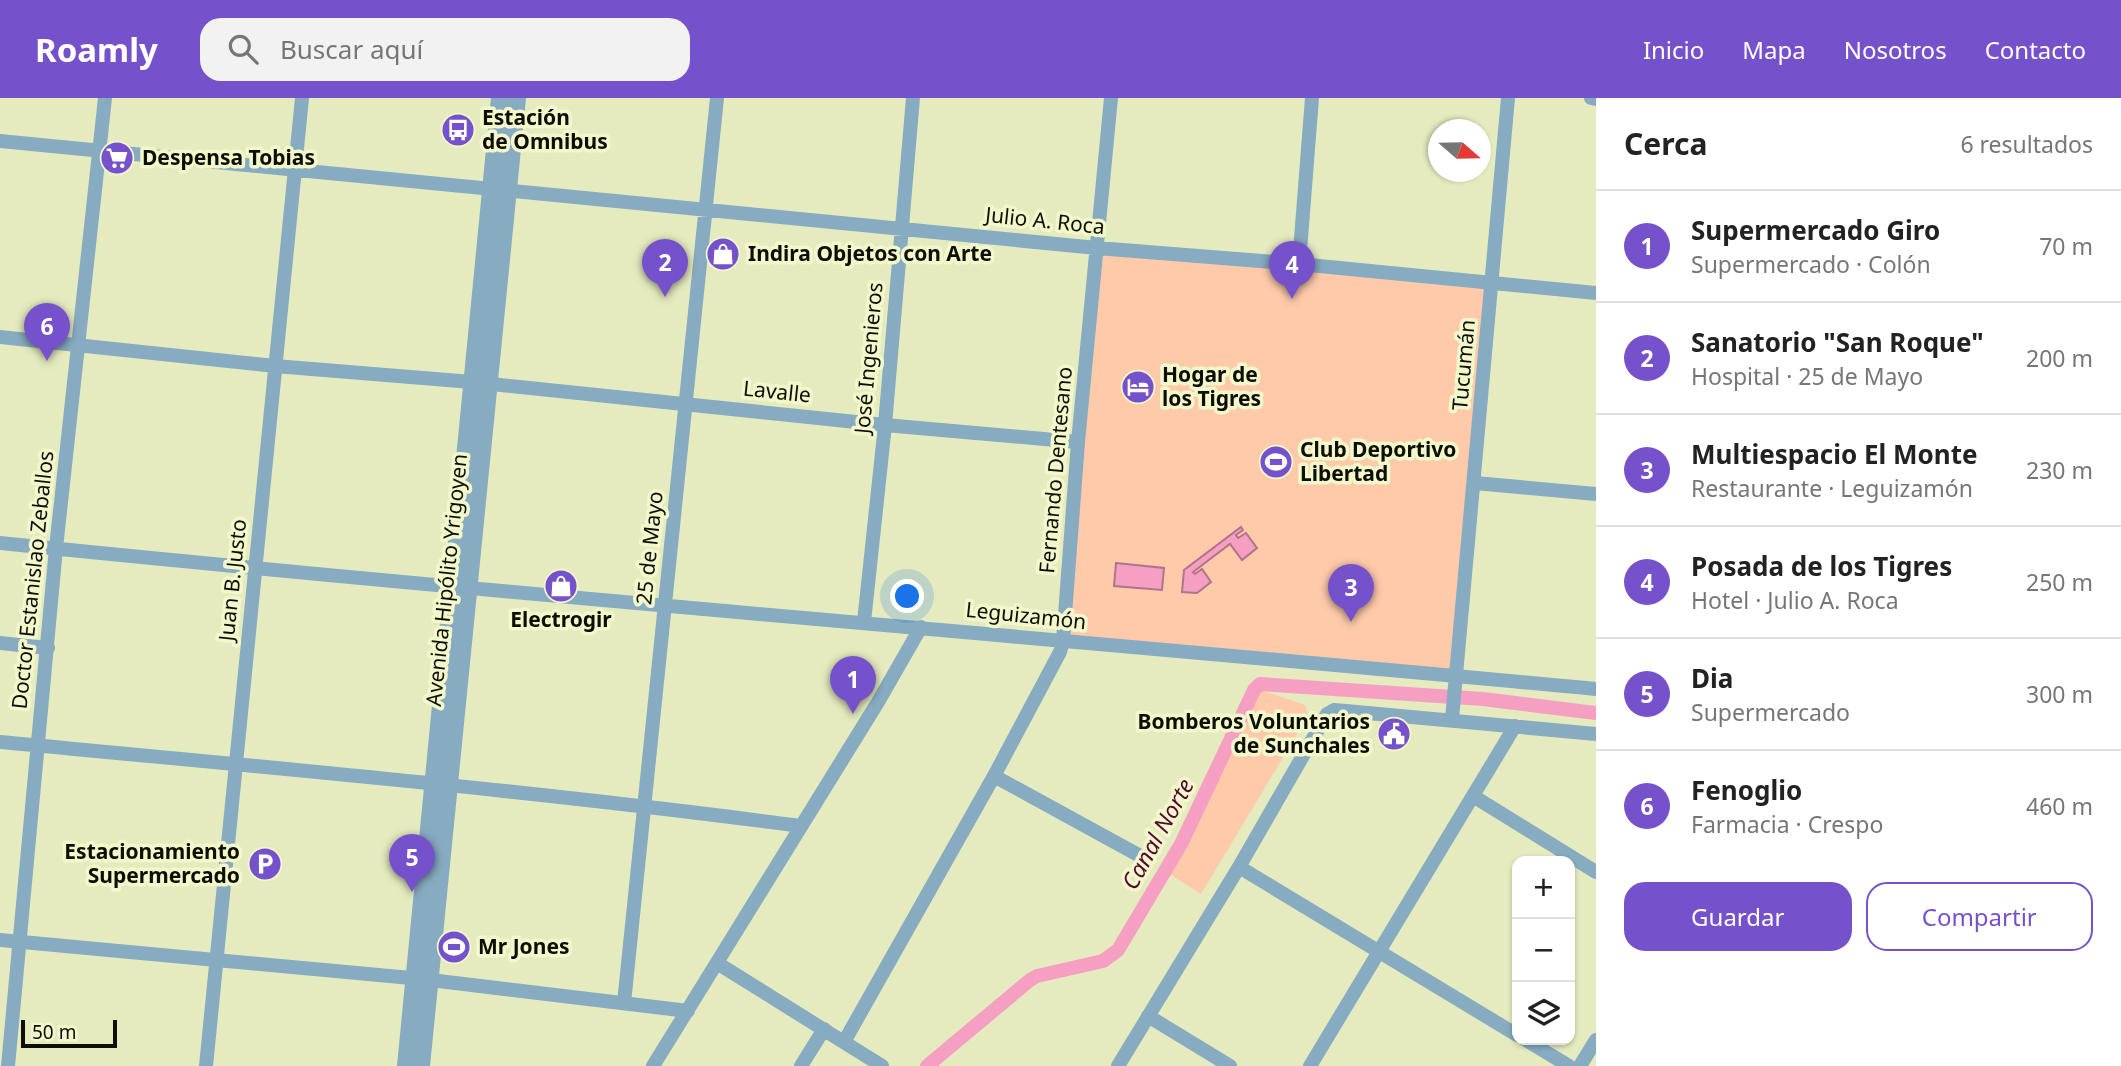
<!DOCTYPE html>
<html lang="es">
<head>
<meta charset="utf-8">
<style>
  :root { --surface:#fff; --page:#f2f2f2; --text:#222; --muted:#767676; --line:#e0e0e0; --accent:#7552cb }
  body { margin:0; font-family:"Noto Sans",sans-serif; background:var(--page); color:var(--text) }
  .controls { position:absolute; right:21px; bottom:21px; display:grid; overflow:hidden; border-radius:14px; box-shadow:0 2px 5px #0004 }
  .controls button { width:63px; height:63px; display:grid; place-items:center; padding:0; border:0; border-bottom:2px solid var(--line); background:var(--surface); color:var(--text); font:35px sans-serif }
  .compass { position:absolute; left:1428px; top:21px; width:63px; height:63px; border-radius:50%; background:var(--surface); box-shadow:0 2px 5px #0004; rotate:110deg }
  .scale { position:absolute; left:21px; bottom:18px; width:96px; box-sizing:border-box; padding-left:7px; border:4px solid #0e0f02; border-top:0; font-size:19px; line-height:24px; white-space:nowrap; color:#0e0f02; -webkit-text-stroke:5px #f3f8cc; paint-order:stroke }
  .you { position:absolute; left:908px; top:499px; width:24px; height:24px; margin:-18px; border:5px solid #fff; border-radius:50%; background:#1a73e8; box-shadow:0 0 0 10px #1a73e833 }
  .badge { display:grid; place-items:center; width:46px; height:46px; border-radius:50%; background:var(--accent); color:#fff; font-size:23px; font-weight:700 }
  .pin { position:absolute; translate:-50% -58px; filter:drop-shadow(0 2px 4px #0008) }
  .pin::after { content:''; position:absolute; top:37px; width:24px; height:21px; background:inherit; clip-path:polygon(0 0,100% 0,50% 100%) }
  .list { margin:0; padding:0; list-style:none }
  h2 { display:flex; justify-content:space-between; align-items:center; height:91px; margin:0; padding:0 28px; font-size:30px }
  h2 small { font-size:23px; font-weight:400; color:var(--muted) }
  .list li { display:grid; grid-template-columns:46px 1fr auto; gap:21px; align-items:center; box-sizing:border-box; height:112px; padding:0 28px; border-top:2px solid var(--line) }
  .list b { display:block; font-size:26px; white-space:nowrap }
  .list p { margin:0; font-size:23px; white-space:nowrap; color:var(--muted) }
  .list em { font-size:23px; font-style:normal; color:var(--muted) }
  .actions { display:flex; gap:14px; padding:21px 28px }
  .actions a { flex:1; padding:16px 0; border:2px solid var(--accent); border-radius:21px; text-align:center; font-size:24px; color:var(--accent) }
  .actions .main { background:var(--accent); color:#fff }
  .icon { flex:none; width:38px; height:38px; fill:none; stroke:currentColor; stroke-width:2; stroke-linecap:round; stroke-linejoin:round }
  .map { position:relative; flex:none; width:1596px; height:968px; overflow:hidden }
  header { display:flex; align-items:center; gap:42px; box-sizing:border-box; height:98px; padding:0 35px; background:var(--accent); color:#fff }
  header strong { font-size:33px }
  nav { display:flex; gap:38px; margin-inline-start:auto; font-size:24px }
  .search { width:490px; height:63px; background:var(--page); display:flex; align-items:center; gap:18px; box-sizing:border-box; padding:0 24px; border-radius:21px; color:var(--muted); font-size:26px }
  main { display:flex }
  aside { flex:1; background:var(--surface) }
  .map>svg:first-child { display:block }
</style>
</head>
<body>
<header>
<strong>Roamly</strong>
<div class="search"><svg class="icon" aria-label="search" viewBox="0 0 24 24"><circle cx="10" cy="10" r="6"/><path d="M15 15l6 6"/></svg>Buscar aquí</div>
<nav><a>Inicio</a><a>Mapa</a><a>Nosotros</a><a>Contacto</a></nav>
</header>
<main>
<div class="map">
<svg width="1596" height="968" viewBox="0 0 1596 968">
  <rect width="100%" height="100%" fill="#e5ebbf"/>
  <path fill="#fecaaa" d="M1097 150 1492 185 1457 578 1063 543Z
    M1258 591 1305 607 1308 618 1201 796 1171 777Z"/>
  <path fill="#f59fc3" stroke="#b07489" stroke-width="2" d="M1241 429 1243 432 1236 437 1238 440 1246 435 1257 450 1242 462 1230 446 1193 474 1195 476 1202 471 1211 484 1197 495 1182 494 1184 472Z
    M1116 465 1164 470 1162 492 1114 488Z"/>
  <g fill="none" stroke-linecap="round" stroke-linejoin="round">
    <path stroke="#f59fc3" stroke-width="14" d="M927 968 1030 882 1037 878 1103 863 1118 852 1181 746 1254 592 1260 586 1483 601 1596 615"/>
    <path stroke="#87abc0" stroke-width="14" d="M1591 0 1596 1
      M0 43 1097 150 1299 166 1596 195
      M1299 166 1312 0
      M0 239 275 268 472 284 885 327 1078 344
      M1475 385 1596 396
      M0 445C532 499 1064 541 1596 591
      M864 524 885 327 913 0
      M0 545 48 550
      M1452 621 1508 0
      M0 644C267 669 535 693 801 728
      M994 678 1142 759
      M1473 698 1596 774
      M1239 769 1517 937
      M0 842 422 881 688 913
      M717 865 882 968
      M624 905 717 0
      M1148 918 1230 968
      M1526 942 1569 968
      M844 944 994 678 1060 554 1063 543 1078 344 1111 0
      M8 968 56 450 105 0
      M206 968 302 0
      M653 968 878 604 921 529
      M801 968 824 931
      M1118 968 1239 769 1327 616 1334 612 1346 613 1596 636
      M1310 968 1515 628
      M1580 968 1596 942"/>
    <path stroke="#87abc0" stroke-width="18" d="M406 968 500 0
      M421 968 517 0"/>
  </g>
  <defs>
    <symbol id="bus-disc" viewBox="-11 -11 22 22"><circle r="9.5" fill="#7552cb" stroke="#f3f8cc"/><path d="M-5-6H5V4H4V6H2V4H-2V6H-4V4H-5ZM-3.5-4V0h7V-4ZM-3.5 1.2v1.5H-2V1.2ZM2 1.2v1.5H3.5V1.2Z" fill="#fff"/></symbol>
    <symbol id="supermarket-disc" viewBox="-11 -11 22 22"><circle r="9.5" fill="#7552cb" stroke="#f3f8cc"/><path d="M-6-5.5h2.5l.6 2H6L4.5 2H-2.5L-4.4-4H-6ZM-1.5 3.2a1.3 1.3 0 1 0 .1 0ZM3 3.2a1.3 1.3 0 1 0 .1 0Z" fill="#fff"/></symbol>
    <symbol id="shop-disc" viewBox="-11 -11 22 22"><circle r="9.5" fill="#7552cb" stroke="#f3f8cc"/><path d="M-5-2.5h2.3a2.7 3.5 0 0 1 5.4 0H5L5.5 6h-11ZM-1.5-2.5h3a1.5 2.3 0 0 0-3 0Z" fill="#fff"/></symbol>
    <symbol id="hotel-disc" viewBox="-11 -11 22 22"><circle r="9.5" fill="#7552cb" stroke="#f3f8cc"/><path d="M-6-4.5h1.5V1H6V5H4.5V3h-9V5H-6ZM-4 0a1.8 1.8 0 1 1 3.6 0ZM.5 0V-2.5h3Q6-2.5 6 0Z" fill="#fff"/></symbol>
    <symbol id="stadium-disc" viewBox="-11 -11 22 22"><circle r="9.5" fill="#7552cb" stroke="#f3f8cc"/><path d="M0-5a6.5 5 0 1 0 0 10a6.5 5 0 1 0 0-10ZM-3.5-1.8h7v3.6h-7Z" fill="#fff"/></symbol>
    <symbol id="civic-disc" viewBox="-11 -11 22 22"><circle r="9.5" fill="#7552cb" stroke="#f3f8cc"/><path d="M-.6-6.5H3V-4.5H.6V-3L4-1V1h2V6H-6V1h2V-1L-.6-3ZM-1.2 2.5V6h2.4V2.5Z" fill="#fff"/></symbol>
    <symbol id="parking-disc" viewBox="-11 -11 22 22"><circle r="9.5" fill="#7552cb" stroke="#f3f8cc"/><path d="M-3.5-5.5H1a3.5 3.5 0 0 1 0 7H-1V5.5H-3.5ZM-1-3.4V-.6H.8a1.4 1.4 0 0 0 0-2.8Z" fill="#fff"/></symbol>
  </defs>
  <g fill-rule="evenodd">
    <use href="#bus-disc" x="439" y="13" width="38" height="38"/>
    <use href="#supermarket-disc" x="98" y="41" width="38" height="38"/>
    <use href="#shop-disc" x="704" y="137" width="38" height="38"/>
    <use href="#hotel-disc" x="1119" y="270" width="38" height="38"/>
    <use href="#stadium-disc" x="1257" y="345" width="38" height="38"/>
    <use href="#shop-disc" x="542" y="469" width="38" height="38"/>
    <use href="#civic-disc" x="1375" y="617" width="38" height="38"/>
    <use href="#parking-disc" x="246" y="747" width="38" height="38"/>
    <use href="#stadium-disc" x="435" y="830" width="38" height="38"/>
  </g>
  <g text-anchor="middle" stroke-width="7" stroke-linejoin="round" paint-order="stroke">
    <g font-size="21" font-weight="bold" fill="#0e0f02" stroke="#f3f8cc" text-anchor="start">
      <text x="482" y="27">Estación<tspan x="482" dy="24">de Omnibus</tspan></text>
      <text x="142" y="67">Despensa Tobias</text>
      <text x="748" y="163">Indira Objetos con Arte</text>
      <text x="1162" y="284">Hogar de<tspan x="1162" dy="24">los Tigres</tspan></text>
      <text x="1300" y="359">Club Deportivo<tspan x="1300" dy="24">Libertad</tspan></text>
      <text x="561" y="529" text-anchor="middle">Electrogir</text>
      <text x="1370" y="631" text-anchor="end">Bomberos Voluntarios<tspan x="1370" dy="24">de Sunchales</tspan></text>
      <text x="240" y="761" text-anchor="end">Estacionamiento<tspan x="240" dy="24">Supermercado</tspan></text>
      <text x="478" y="856">Mr Jones</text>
    </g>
    <g font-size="21" fill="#0e0f02" stroke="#f3f8cc">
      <text transform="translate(1045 123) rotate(6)" y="7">Julio A. Roca</text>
      <text transform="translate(869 260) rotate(-85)" y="7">José Ingenieros</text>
      <text transform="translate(1464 267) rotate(-85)" y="7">Tucumán</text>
      <text transform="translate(777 294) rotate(6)" y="7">Lavalle</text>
      <text transform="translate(1056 372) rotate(-85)" y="7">Fernando Dentesano</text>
      <text transform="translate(650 450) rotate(-84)" y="7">25 de Mayo</text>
      <text transform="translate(33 482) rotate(-84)" y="7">Doctor Estanislao Zeballos</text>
      <text transform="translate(233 482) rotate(-84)" y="7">Juan B. Justo</text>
      <text transform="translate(447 482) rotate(-84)" y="7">Avenida Hipólito Yrigoyen</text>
      <text transform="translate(1026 518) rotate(6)" y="7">Leguizamón</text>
    </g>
    <g font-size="23" font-style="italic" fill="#530731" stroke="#f3f8cc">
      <text transform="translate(1158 736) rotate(-61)" y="8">Canal Norte</text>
    </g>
  </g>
</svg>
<div class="controls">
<button>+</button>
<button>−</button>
<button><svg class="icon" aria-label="layers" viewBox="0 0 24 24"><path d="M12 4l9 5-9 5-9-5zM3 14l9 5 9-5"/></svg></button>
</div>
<svg class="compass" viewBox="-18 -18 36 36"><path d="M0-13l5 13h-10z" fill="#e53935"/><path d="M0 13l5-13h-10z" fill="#767676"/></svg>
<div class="scale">50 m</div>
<div class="you"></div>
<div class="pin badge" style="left:853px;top:616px">1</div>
<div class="pin badge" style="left:665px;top:199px">2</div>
<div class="pin badge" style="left:1351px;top:524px">3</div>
<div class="pin badge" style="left:1292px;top:201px">4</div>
<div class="pin badge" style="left:412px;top:794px">5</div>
<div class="pin badge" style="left:47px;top:263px">6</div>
</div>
<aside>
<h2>Cerca<small>6 resultados</small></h2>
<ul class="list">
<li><span class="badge">1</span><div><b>Supermercado Giro</b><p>Supermercado · Colón</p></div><em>70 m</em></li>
<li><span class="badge">2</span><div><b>Sanatorio &quot;San Roque&quot;</b><p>Hospital · 25 de Mayo</p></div><em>200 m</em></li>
<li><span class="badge">3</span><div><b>Multiespacio El Monte</b><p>Restaurante · Leguizamón</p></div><em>230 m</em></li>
<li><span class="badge">4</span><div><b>Posada de los Tigres</b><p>Hotel · Julio A. Roca</p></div><em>250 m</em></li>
<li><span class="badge">5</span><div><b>Dia</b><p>Supermercado</p></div><em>300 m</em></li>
<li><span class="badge">6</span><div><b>Fenoglio</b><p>Farmacia · Crespo</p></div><em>460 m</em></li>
</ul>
<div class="actions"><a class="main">Guardar</a><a>Compartir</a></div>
</aside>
</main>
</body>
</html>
